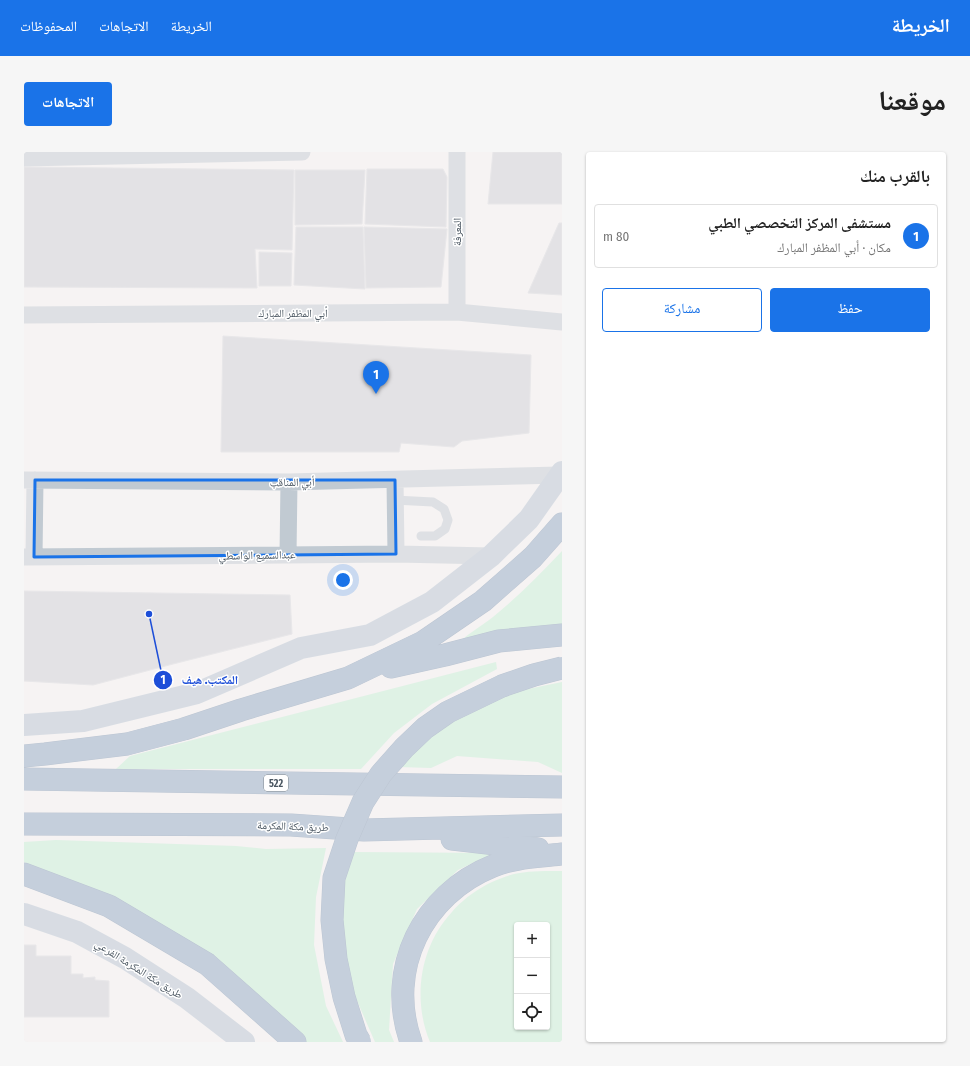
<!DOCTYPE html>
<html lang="ar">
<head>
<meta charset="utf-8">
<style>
  :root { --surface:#fff; --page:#f6f6f6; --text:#222; --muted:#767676; --line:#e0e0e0; --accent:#1a73e8 }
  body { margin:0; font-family:"Fira Sans Condensed","Noto Naskh Arabic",sans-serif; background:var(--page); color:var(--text); direction:rtl }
  .controls { position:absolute; right:12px; bottom:12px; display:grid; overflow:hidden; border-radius:4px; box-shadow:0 1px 3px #0004 }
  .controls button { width:36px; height:36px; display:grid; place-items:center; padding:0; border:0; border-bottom:1px solid var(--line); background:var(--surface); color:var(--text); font:20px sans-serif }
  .you { position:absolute; left:319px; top:428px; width:14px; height:14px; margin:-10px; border:3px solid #fff; border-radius:50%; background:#1a73e8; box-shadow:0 0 0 6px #1a73e833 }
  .badge { display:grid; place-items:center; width:26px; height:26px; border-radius:50%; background:var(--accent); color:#fff; font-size:13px; font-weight:700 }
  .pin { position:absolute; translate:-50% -33px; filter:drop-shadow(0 1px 2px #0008) }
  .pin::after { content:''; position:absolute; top:21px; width:14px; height:12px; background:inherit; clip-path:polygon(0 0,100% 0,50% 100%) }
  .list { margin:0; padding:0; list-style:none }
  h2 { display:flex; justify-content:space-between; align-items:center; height:52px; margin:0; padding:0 16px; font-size:17px }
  h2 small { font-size:13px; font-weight:400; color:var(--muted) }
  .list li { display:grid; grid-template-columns:26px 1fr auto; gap:12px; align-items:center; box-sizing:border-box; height:64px; margin:0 8px 8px; padding:0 8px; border:1px solid var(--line); border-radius:4px }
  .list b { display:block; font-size:15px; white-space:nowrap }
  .list p { margin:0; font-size:13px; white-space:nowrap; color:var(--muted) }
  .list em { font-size:13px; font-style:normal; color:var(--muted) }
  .actions { display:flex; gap:8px; padding:12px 16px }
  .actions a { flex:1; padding:9px 0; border:1px solid var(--accent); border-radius:4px; text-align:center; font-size:14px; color:var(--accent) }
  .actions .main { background:var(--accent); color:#fff }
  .icon { flex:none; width:22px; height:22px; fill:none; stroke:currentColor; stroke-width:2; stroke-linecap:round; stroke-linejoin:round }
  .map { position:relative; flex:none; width:538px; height:890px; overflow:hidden; direction:ltr; border-radius:4px }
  header { display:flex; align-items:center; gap:24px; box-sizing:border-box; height:56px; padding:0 20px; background:var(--accent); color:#fff }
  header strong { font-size:19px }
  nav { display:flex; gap:22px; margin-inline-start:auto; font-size:14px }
  .intro { display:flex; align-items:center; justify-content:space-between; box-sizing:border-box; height:96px; padding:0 24px }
  h1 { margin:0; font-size:28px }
  .button { padding:10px 18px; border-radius:4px; background:var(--accent); color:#fff; font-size:14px; font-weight:700 }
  main { display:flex; gap:24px; padding:0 24px }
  aside { flex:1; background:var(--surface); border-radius:4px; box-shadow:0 1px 3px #0004 }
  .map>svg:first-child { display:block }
</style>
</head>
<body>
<header>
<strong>الخريطة</strong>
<nav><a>الخريطة</a><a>الاتجاهات</a><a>المحفوظات</a></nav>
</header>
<div class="intro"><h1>موقعنا</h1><a class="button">الاتجاهات</a></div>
<main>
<aside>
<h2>بالقرب منك<small></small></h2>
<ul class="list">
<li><span class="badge">1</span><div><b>مستشفى المركز التخصصي الطبي</b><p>مكان · أبي المظفر المبارك</p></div><em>80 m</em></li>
</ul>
<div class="actions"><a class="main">حفظ</a><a>مشاركة</a></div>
</aside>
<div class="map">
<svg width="538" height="890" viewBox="0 0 538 890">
  <rect width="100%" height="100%" fill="#f5f3f3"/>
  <path fill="#c3f1d5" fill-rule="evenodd" d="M538 399V475L430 495C442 483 456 475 469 465 494 445 516 422 538 399Z
    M472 510 473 517 408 552 370 581 337 617H92L106 604Z
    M538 530V621L514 610 433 604 407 616 375 615 416 576 465 549 499 538Z
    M32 688 212 694 242 697 302 696 292 745 290 793 302 854 319 890H280L59 734 15 716 0 710V690Z
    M329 700 470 701 434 718 393 757 369 812 365 878 370 890H351L324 828 318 786 319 736Z
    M538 719V890H406C388 847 396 794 428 760 431 756 435 752 439 749 450 739 464 731 478 726 497 718 518 719 538 719ZM493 773H523V875H493Z"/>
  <path fill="#cdcfd5" stroke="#d7d9de" d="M469 0H538V52H464Z
    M0 15 270 18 268 98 231 97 233 136 0 135Z
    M343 17H419L423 25 422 75 341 72Z
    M271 18H341L338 72 271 73Z
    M535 71H538V143L504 141Z
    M272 75H339L341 137 270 133Z
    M340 75 423 77 417 135 342 136Z
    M235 100 268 101 267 134H235Z
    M199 184 507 203 505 281 438 289 430 295 377 291 375 300H197Z
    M0 439 266 443 268 482 149 512 69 533 0 529Z
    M0 793H12V804H47V822H59V826L71 825V828L85 829V865H0Z"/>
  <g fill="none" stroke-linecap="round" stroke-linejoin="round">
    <defs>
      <path id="motorway" d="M367 515 421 503 475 489 538 483
        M0 604 21 602 103 592 160 577 217 558 324 526 399 490 459 449 509 405 538 372
        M0 627 538 635
        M0 672 267 673 340 678 538 673
        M428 687 514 697
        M0 722 85 754 183 812 271 890
        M387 890C361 817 399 742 469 714 491 705 515 705 538 702"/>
    </defs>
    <use href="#motorway" stroke="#7690ad" stroke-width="23"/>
    <path stroke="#c1cad2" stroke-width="9" d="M370 348 409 350 420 357 424 368 421 377 411 384H397"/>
    <path stroke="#c1cad2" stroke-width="17" d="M433 0V160
      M0 6 278 0
      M0 163 433 160 538 170
      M0 328 265 330 536 323
      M371 328 372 402
      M264 403 265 330
      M0 405 372 402 467 404
      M10 405 11 328"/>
    <path stroke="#b3c2d1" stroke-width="22" d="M0 573 59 569 173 541 277 496 346 483 408 450 467 404 505 367 538 320
      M0 762 53 780 101 806 163 846 220 890"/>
    <use href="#motorway" stroke="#8ba5c1" stroke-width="22"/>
    <defs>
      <path id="motorway-bridge" d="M336 890 332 883 320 845 312 807 308 768 310 726 323 687 339 650 357 622 380 596 401 576 424 560 478 534 510 523 538 516"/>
    </defs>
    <use href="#motorway-bridge" stroke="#7690ad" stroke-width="23" stroke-linecap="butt"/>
    <use href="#motorway-bridge" stroke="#8ba5c1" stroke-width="22"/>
  </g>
  <path d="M0 0H538V890H0ZM11 328H371L372 402 10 405Z" fill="#f5f3f3" fill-opacity=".55" fill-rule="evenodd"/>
  <path fill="none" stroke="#1a73e8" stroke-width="3" stroke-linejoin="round" d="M11 328H371L372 402 10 405Z"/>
  <g text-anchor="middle" stroke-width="3" stroke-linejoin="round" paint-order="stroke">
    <rect fill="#fff" stroke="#808990" stroke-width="1" x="240" y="623" width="24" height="16" rx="3"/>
    <g font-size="10" font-weight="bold" fill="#4a5661">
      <text x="252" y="635">522</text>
    </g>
    <g font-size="11" fill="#4a5661" stroke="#fff">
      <text transform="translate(433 80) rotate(-90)" y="4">المعرفة</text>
      <text x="269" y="165">أبي المظفر المبارك</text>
      <text transform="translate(268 330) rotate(-1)" y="4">أبي المناقب</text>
      <text transform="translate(233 403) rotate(-1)" y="4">عبدالسميع الواسطي</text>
      <text transform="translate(269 674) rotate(2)" y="4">طريق مكة المكرمة</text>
      <text transform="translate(115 817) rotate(32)" y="4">طريق مكة المكرمة الفرعي</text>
    </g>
  </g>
  <path fill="none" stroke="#1d4ed8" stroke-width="1.5" d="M125 462L139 528"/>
  <g fill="#1d4ed8" stroke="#fff" stroke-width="1.5">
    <circle cx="125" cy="462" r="4"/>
    <circle cx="139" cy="528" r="10"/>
  </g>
  <g font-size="12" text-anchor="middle" font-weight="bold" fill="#fff">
    <text x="139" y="532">1</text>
  </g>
  <g font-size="12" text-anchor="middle" font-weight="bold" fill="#1d4ed8" stroke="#fff" stroke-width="3" stroke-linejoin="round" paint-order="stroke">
    <text x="186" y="532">المكتب. هيف</text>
  </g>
</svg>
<div class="controls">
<button>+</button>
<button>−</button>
<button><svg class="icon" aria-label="locate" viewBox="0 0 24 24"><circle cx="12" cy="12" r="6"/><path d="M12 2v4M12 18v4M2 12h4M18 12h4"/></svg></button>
</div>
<div class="you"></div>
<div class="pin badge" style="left:352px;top:242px">1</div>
</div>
</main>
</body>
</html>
